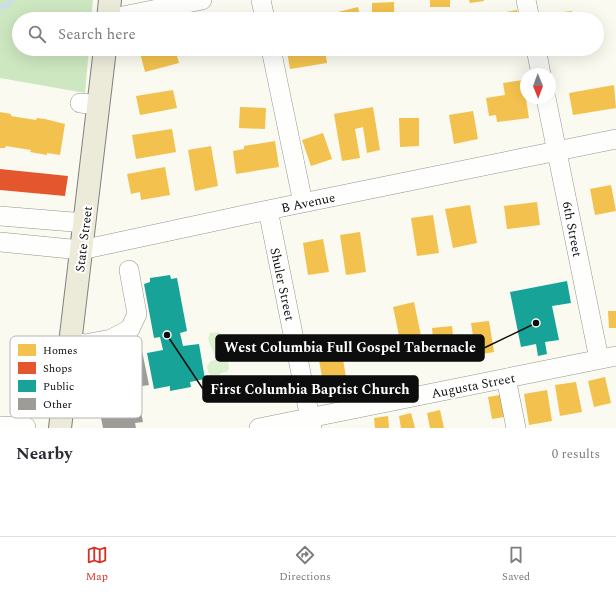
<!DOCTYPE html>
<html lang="en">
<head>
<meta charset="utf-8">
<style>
  :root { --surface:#fff; --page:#f2f2f3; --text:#2b2b33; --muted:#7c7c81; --line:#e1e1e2; --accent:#d93025 }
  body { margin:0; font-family:Spectral,serif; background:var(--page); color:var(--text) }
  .compass { position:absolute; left:520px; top:68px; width:36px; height:36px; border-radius:50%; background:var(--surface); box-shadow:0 4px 16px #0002; rotate:179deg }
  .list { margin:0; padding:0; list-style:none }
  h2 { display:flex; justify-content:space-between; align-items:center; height:52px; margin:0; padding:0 16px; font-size:17px }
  h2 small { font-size:13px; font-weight:400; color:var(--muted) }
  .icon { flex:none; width:22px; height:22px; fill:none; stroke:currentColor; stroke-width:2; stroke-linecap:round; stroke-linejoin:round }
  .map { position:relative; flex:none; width:616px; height:428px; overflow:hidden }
  .search { position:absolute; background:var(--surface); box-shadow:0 4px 16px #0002; left:12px; right:12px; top:12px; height:44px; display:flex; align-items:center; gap:10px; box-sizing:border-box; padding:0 14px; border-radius:22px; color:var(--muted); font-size:15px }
  .sheet { height:108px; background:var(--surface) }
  nav { display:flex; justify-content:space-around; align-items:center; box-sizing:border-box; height:56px; border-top:1px solid var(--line); background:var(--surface); font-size:11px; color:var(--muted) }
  nav a { display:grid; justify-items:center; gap:2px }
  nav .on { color:var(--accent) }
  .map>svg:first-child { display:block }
</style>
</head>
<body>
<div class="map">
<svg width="616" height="428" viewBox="0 0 616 428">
  <rect width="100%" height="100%" fill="#fafaf1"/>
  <path fill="#def0d2" d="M218 332C225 338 224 343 221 351L218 352 219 357 215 358C214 350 209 346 208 338L210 333Z
    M220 359H225L228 361 229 369 226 372 221 373 218 377H212L208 372 207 366 211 361Z"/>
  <path fill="#cde7c0" d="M0 0H93L91 19H19V49H89L85 93 0 78Z"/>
  <path fill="#f2c14e" d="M430 0H450V7H430Z
    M469 0H484V1L470 3Z
    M394 2V19H372V3Z
    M358 7 361 19H340L338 12Z
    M517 10 519 19H497L496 14Z
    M572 11 573 19H555V13Z
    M319 14 320 19H301V17Z
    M139 49H175L179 63 145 72Z
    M307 49H325L327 63 290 69 287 52Z
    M523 80 529 118 497 122 496 115 489 116 486 98 505 95 503 83Z
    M614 85 616 108 573 115 569 93Z
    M173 90 177 108 140 115 136 96Z
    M240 107 266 108 265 129 239 128Z
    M373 107 380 150 367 153 363 127 355 129 360 158 342 161 334 114Z
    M473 111 478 139 454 144 449 115Z
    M0 112 11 114V116L36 120 37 118 45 119 65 124 60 155 47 153V155L30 152 31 150 6 146 5 148H0Z
    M399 118H419V146L400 147Z
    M172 129 176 152 136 159 132 135Z
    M323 133 332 159 311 166 302 140Z
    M275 141 279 167 236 174 233 151 244 149V146Z
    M211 146 218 186 195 191 188 150Z
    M165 167 170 195 141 200 140 192 131 194 127 174Z
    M611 185 616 211 595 215 590 189Z
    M537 202 540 225 507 229 504 206Z
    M470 205 477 243 453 248 445 209Z
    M433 215 439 253 417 256 411 218Z
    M360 232 366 272 346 275 340 235Z
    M323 239 329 272 308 275 303 243Z
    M414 302 424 350 403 354 393 307Z
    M608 311H616V328H609Z
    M489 321 494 352 476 355 471 323Z
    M452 326 454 346 434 348 432 328Z
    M340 340 347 384 324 388 316 344Z
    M605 377 611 403 594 407 588 381Z
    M576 382 582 412 560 416 555 385Z
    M547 390 552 421 529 425 524 394Z
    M500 395 504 417 492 419 488 397Z
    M440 410 444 428H430L427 413Z
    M411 413 415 428H401L399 416Z
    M388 416 389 428H375L374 418Z"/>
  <path fill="#e4572e" d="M0 169 68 176 65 196 0 190Z"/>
  <path fill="#17a398" d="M170 275 171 279 177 278 187 331 180 333 183 346 199 344 205 379 190 382 191 387 170 391V386L154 389 147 353 163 350 160 337 154 338 144 284 150 282V278Z
    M567 281 571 303 552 306 559 340 545 342 547 354 538 356 536 344 521 347 510 292Z"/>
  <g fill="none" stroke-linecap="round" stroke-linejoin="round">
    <path stroke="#c9ddf3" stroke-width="4" d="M0 8 9 4 12 0"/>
  </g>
  <path fill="#9d9c97" d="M141 346 149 385 136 387 143 422 135 423 136 428H103L89 356Z"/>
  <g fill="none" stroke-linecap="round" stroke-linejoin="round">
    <defs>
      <path id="minor" d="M261 0 265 19
        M526 0 530 19
        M108 19 202 0
        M271 49 303 203
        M536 49 541 74
        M546 98 599 359
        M80 103 99 105
        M268 210 312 428
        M0 216 85 223
        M0 242 81 250 268 210 616 139
        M70 341 85 344 111 339 130 329 137 314 129 270
        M506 378 516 428
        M0 426 26 427
        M259 428 616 356"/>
      <path id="major" d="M108 19 110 0
        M60 428 105 49"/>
    </defs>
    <use href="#minor" stroke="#949490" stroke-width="20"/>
    <use href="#major" stroke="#81817d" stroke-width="24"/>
    <use href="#minor" stroke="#fefefd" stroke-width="19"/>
    <use href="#major" stroke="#ecead9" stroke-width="22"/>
  </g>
  <g text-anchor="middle" stroke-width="4" stroke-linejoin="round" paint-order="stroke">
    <g font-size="13" fill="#0d0d0d" stroke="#fff">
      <text transform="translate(308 202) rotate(-12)" y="5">B Avenue</text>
      <text transform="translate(573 229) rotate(79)" y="5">6th Street</text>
      <text transform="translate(83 239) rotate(-83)" y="5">State Street</text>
      <text transform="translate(283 284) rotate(78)" y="5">Shuler Street</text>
      <text transform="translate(473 385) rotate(-11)" y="5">Augusta Street</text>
    </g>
  </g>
  <rect x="10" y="336" width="132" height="82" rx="6" fill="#fff" stroke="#b6b6b6" stroke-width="1"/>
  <rect x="18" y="344" width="18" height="12" fill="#f2c14e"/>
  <rect x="18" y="362" width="18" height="12" fill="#e4572e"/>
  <rect x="18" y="380" width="18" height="12" fill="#17a398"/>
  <rect x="18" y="398" width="18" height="12" fill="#9d9c97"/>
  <g font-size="11" fill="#0d0d0d">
    <text x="43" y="354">Homes</text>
    <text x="43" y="372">Shops</text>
    <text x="43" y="390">Public</text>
    <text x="43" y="408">Other</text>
  </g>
  <path fill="none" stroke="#0d0d0d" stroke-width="1.5" d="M536 323L484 348M167 335L203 389"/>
  <g fill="#0d0d0d" stroke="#fff" stroke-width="1.5">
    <circle cx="536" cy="323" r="4"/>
    <circle cx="167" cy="335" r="4"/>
  </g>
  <g fill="#0d0d0d" stroke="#0d0d0d" stroke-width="1.5">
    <rect x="216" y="335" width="268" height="26" rx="4"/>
    <rect x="203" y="376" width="215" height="26" rx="4"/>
  </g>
  <g font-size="14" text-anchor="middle" font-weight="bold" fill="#fff">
    <text x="350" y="352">West Columbia Full Gospel Tabernacle</text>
    <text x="310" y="394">First Columbia Baptist Church</text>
  </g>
</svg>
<svg class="compass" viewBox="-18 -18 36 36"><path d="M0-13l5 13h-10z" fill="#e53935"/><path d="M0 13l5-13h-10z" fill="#7c7c81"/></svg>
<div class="search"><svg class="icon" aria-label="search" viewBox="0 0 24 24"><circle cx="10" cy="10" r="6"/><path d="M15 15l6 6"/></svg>Search here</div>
</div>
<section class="sheet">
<h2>Nearby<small>0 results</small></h2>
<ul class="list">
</ul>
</section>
<nav>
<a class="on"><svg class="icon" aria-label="map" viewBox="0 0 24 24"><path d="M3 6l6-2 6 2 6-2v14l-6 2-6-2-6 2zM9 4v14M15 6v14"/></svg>Map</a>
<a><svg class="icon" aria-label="directions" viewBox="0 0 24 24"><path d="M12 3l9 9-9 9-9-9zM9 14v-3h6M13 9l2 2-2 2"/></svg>Directions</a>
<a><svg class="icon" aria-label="saved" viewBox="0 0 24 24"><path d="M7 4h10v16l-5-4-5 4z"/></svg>Saved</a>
</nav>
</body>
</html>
